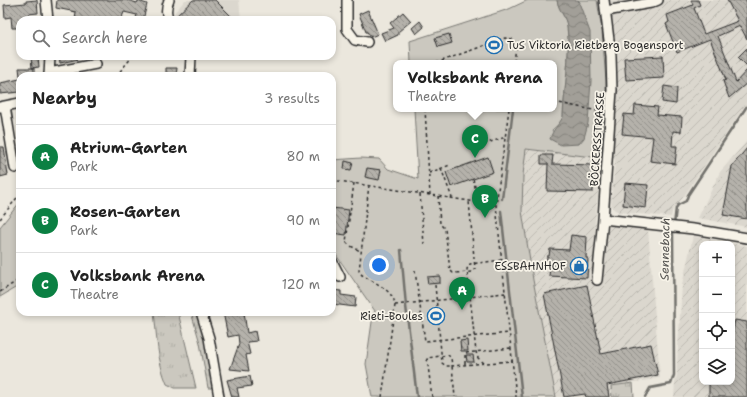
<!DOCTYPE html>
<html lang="en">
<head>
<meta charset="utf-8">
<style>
  :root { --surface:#fff; --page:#f2f2f2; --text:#222; --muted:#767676; --line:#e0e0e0; --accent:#0b8043 }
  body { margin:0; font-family:"Shantell Sans",sans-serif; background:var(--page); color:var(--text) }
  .controls { position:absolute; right:12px; bottom:12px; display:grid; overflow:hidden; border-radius:8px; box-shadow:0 2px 6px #0003 }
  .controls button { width:36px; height:36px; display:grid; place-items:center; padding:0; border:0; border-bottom:1px solid var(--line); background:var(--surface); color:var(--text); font:20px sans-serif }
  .you { position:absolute; left:379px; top:265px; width:14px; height:14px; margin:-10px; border:3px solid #fff; border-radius:50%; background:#1a73e8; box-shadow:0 0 0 6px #1a73e833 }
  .badge { display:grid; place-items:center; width:26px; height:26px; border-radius:50%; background:var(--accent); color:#fff; font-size:13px; font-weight:700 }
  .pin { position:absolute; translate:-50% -33px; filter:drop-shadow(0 1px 2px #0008) }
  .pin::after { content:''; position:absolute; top:21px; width:14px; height:12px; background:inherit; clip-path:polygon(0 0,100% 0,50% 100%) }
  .popup { position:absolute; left:393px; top:60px; width:164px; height:52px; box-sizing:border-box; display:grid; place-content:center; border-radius:8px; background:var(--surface); filter:drop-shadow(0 1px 3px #0005); font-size:13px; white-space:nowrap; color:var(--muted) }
  .popup b { font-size:15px; color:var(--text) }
  .popup::after { content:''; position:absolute; left:50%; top:100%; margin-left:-8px; border:8px solid transparent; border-top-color:var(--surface) }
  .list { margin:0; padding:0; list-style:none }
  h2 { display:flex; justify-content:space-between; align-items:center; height:52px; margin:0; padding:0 16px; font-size:17px }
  h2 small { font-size:13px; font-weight:400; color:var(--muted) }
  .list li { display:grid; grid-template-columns:26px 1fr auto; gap:12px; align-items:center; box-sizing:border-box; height:64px; padding:0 16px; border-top:1px solid var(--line) }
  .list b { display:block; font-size:15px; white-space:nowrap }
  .list p { margin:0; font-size:13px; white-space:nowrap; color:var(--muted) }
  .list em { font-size:13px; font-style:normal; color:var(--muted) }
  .icon { flex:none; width:22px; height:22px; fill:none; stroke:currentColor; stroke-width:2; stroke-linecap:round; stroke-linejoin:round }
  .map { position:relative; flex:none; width:747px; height:397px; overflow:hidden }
  .search { position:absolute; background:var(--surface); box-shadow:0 2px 6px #0003; left:16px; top:16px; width:320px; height:44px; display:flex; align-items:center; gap:10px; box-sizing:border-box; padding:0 14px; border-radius:12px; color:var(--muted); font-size:15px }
  .panel { position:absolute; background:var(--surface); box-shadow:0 2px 6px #0003; left:16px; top:72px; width:320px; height:244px; border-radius:12px }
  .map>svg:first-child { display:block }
</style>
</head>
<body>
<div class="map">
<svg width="747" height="397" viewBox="0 0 747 397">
  <defs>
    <pattern id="industrial-furrows" width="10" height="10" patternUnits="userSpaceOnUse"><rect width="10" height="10" fill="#dbd7ce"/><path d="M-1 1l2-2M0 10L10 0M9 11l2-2" fill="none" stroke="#bcb9b1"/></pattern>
    <pattern id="grass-tufts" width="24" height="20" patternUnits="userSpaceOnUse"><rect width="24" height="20" fill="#cbc8bf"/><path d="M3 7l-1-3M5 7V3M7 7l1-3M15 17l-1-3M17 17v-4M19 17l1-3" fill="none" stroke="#aeaca4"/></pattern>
    <pattern id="water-waves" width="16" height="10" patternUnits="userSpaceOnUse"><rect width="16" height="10" fill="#a29f98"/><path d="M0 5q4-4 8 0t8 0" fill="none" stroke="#84827c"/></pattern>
    <pattern id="building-back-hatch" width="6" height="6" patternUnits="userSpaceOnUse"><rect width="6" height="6" fill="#b5b2ab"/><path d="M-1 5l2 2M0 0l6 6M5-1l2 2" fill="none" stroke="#93918b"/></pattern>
  </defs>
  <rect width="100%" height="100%" fill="#ebe7dd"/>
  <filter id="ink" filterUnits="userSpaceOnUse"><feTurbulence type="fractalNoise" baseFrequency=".025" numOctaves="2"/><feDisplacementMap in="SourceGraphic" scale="8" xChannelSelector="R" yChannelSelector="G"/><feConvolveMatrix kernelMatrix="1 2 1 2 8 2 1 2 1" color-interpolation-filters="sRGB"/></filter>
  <g filter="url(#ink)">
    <path fill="#dbd7ce" d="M185 0H239L241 20H175L171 17Z"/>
    <path fill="url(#industrial-furrows)" fill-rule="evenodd" d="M597 0H747V102L682 199 673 208 671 217 619 212 615 210 611 206 615 159 601 158 595 224 648 229 660 378 611 386 612 397H556L533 280 522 211 523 175 526 149 601 158 606 102V81L602 31Z
      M747 141V227L698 218 720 172Z
      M693 236 747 246V397H674L675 382 677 375V364L682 285ZM702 244H732V382H702Z"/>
    <path fill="url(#grass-tufts)" stroke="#7b7a75" d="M154 312H178L196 388H175L167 384C157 361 157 336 154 312Z
      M191 312H199L210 356 213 386 211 388H208L200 343Z
      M633 383 634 397H612L611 386Z"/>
    <path fill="#cbc8bf" stroke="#7b7a75" d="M528 0H557C558 9 566 17 567 26 571 57 564 87 563 117L560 123 552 130 561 145 580 2 578 0H597L602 31 606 81V102L601 158 526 149 523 175 522 211 533 280 556 397H372L366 364 373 315 375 311 332 249V199L333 188H332V160L361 158 379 159 388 169 418 179 414 109H554V63H411L410 41 509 9Z
      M20 202V285L0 297V227Z"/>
    <path fill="url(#water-waves)" stroke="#72716c" d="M557 0H578L590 32 591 81 588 123 584 138 579 144 561 145 550 139C553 129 558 126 563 117 564 87 571 57 567 26 566 17 558 9 557 0Z"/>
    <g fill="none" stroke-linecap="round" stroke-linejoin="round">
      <path stroke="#72716c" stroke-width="2.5" d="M502 199 513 109
        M501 211 522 397
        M401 250 406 306 417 397
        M645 397 650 388 671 384 674 375 673 234 676 208 678 205 686 201 688 195 747 106"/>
    </g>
    <path fill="url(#building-back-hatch)" stroke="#2b2b2b" d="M37 0 38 13 28 14V20H20V28H12L11 17 5 18 4 5 26 3V1Z
      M57 0H127L137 3 138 1 147 4 143 20H135L137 15 124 12 121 20H75L76 12 56 8Z
      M193 0H215L235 20H180L176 16Z
      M691 0H698L700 5 694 8 704 34 738 21 727 0H747V39L740 26 718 36 736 82 747 70V83L729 98 723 81 726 80 710 39 677 52 666 24 669 22 667 15 693 5Z
      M368 10 378 34 371 37 367 32H366L359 14Z
      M403 12 411 21 398 32V35L385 41 381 33 394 28 390 23Z
      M420 21 424 27 416 34 412 28Z
      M449 34 452 43 438 47 435 38Z
      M747 48V66L738 57Z
      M31 56H38L39 67 32 68Z
      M59 56H79V59L60 63Z
      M663 56 664 78 626 80 624 58Z
      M19 68H34V76H20Z
      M166 68H177L176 76H166Z
      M20 79V92L0 94V83Z
      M664 86 677 88 676 104 662 102Z
      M635 105 658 107 657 115 682 117 681 132 673 131 672 146H677L675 164 650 161 653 137 622 134 624 114 634 115Z
      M0 147H4L8 175 0 177Z
      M747 148V219L723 215 732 166Z
      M541 155H553L552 164 594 165 593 192 547 191 548 164H541Z
      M488 157 493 172 451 187 446 172Z
      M345 161 353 163 351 170 344 169Z
      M367 168 381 170 379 180 365 177Z
      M625 183 648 185 646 208 623 205Z
      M332 208 349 210 346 235 332 233Z
      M571 235 587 237 586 258H588L587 278 549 276 550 267 546 266 547 256H549L550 249 569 250Z
      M440 276V283L428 284 427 277Z
      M587 285 601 354 651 344 658 375 607 385 609 397H586L585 394 564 397 544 294Z
      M332 290 341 291V295L356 297 355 307 332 304Z
      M223 312H244L247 333 255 331 257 341 247 342 250 354 246 355 249 371 230 369 239 344 238 335 228 337Z
      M735 320 747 322V397H709V382H732V335Z
      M467 340 468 351H461L460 341Z
      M466 355H473L474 362H467Z
      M250 376 252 386 237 388 239 397H232L227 380Z"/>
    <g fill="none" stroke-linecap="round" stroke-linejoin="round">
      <defs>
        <path id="minor" d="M46 0 48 20
          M169 0C166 7 165 13 169 20
          M347 0V29L355 40 367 42
          M606 11 651 3 658 0
          M49 73 96 64
          M49 76 50 56
          M190 76 191 56
          M5 106 15 168
          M0 107 20 103
          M603 219 693 229 747 238
          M332 261 340 277
          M597 280 603 219 612 90 611 56 604 0
          M201 312 209 338 219 397"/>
      </defs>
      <use href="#minor" stroke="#2b2b2b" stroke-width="12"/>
      <path stroke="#2b2b2b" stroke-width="1.5" stroke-dasharray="3 3" stroke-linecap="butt" d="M436 63 505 38 513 39 516 46 514 63
        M116 76 133 56
        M554 102 603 112
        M425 109 430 195
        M509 109 496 205 516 397
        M484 144 506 137
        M441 168 452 198
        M429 173 450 165
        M473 179 479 202
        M332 180 496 205
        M354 183 346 242 349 245 360 251
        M369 185 359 271 362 275C373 282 394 290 395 305L382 397
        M420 194 424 244
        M438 196 440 224 445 229 450 270 453 273 472 272 475 269 469 201
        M0 219 20 194
        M415 271 425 341 510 333
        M435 285 442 363 446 366H452L455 397
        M456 291V290L464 288V292L470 291
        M0 292 20 279
        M395 305 505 293
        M484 363 478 358 476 352 467 269 470 264 502 260
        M465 364V353L511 348
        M432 397 427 358 448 355 451 358 452 366 512 361"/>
      <use href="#minor" stroke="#f7f3e8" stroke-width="9"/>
    </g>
  </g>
  <defs>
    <symbol id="stadium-ring" viewBox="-11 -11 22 22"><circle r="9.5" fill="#f7f3e8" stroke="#1f6fb2" stroke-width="1.5"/><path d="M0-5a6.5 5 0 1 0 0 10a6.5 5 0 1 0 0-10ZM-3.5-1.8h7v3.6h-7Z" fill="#1f6fb2"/></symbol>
    <symbol id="shop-ring" viewBox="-11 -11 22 22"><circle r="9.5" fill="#f7f3e8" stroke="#1f6fb2" stroke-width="1.5"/><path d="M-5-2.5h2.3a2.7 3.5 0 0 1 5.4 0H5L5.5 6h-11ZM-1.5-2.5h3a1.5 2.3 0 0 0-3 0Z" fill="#1f6fb2"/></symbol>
  </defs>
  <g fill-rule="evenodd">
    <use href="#stadium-ring" x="484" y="35" width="20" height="20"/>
    <use href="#shop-ring" x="569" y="256" width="20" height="20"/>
    <use href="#stadium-ring" x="426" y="306" width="20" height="20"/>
  </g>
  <g text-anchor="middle" stroke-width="3.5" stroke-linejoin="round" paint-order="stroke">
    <g font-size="11" fill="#2b2b2b" stroke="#f7f3e8" text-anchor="end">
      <text x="507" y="49" text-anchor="start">TuS Viktoria Rietberg Bogensport</text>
      <text x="566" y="270">ESSBAHNHOF</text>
      <text x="423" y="320">Rieti-Boules</text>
    </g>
    <g font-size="11" fill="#2b2b2b" stroke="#f7f3e8">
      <text transform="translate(597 139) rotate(-86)" y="4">BÖCKERSSTRASSE</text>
    </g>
    <g font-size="12" font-style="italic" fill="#555451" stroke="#f7f3e8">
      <text transform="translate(665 249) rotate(-89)" y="4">Sennebach</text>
    </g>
  </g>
</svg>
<div class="controls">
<button>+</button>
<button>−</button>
<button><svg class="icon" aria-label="locate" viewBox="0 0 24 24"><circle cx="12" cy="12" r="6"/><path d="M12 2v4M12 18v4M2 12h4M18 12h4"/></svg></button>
<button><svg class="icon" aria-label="layers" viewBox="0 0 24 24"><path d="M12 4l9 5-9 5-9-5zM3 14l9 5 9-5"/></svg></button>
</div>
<div class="you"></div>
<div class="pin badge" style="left:462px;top:310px">A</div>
<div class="pin badge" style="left:485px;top:218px">B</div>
<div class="pin badge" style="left:475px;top:158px">C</div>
<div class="popup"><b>Volksbank Arena</b>Theatre</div>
<div class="search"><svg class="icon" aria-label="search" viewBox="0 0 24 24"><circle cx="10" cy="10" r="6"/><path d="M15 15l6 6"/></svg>Search here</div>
<section class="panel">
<h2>Nearby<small>3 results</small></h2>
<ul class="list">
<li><span class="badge">A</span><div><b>Atrium-Garten</b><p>Park</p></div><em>80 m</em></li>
<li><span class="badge">B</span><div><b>Rosen-Garten</b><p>Park</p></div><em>90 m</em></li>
<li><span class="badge">C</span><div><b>Volksbank Arena</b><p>Theatre</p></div><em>120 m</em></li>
</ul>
</section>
</div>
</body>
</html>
